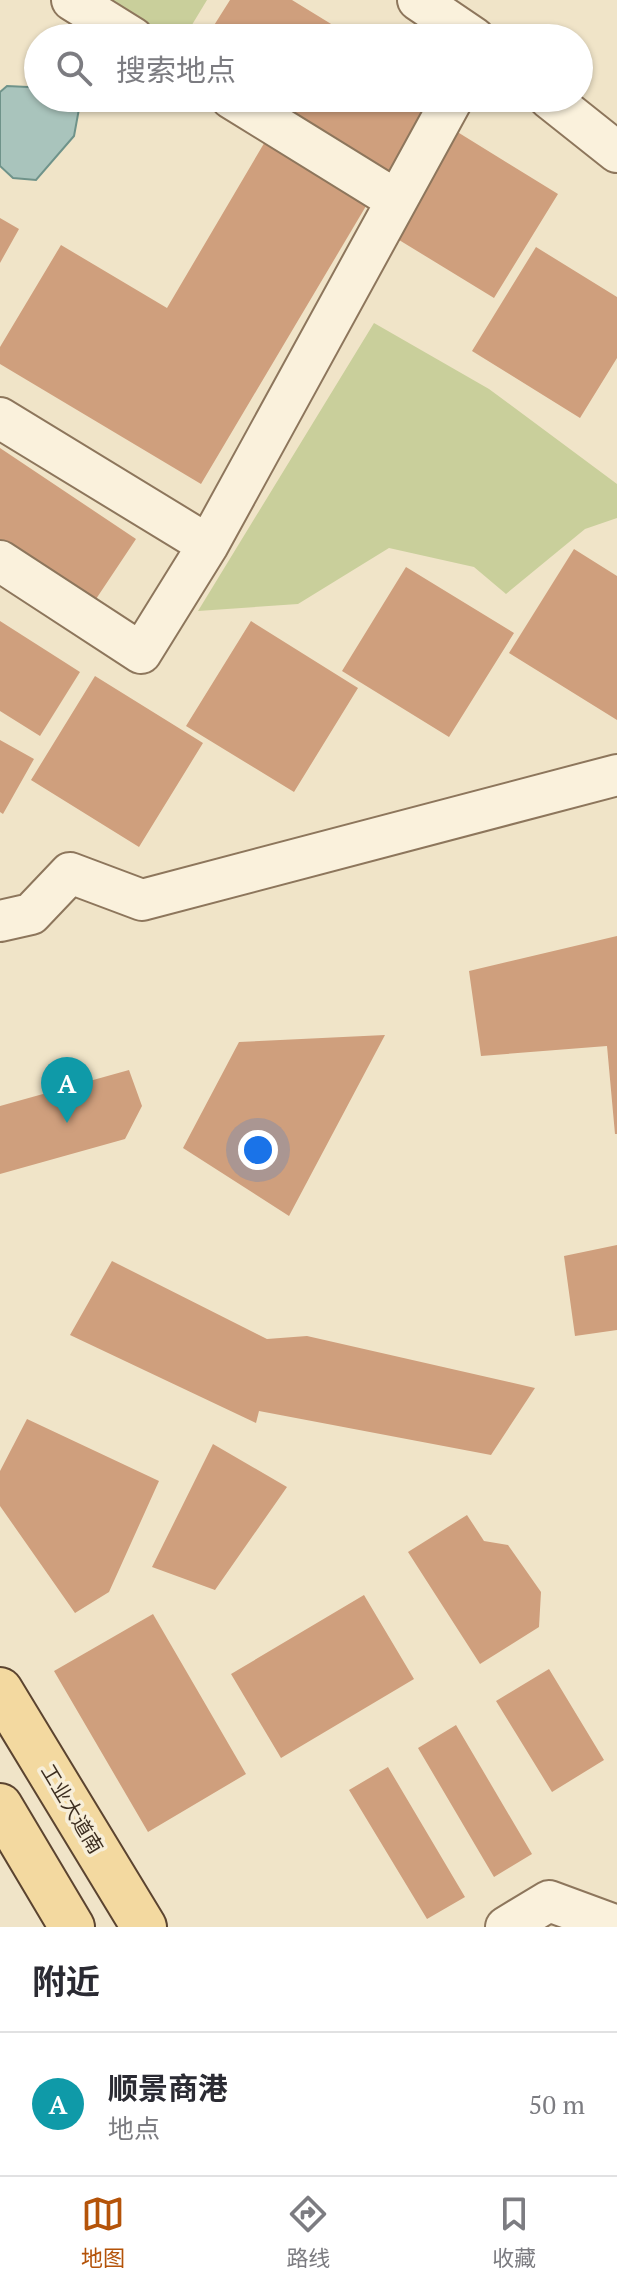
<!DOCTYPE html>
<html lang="zh">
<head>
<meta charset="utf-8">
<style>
  :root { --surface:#fff; --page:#f2f2f3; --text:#2b2b33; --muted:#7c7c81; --line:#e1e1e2; --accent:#b45309 }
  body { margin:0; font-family:"PT Serif","Noto Sans SC",serif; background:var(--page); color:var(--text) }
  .you { position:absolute; left:258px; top:1150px; width:28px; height:28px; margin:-20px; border:6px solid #fff; border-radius:50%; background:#1a73e8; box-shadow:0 0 0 12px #1a73e833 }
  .badge { display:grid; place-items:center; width:52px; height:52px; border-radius:50%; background:var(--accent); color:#fff; font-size:26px; font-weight:700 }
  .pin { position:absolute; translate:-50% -66px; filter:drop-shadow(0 2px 4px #0008) }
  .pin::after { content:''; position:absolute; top:42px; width:28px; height:24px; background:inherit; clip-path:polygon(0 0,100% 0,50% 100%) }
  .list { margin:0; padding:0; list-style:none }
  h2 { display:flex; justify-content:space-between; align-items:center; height:104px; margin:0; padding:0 32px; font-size:34px }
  h2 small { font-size:26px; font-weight:400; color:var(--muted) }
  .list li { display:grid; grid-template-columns:52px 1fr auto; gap:24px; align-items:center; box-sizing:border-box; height:144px; padding:0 32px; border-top:2px solid var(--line) }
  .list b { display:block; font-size:30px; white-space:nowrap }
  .list p { margin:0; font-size:26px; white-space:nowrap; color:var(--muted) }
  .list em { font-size:26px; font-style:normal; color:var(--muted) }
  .icon { flex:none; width:44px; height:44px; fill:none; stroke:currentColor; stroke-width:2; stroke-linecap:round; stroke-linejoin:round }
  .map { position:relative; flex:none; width:617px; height:1927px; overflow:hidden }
  .search { position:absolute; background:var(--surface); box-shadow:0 2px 6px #0004; left:24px; right:24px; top:24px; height:88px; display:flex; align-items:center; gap:20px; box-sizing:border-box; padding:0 28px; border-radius:44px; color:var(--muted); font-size:30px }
  .sheet { height:248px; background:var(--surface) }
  nav { display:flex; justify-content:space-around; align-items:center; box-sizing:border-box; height:112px; border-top:2px solid var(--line); background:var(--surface); font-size:22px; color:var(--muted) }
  nav a { display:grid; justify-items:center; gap:4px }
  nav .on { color:var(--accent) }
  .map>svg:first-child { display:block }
</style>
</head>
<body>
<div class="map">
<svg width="617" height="1927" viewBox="0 0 617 1927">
  <rect width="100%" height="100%" fill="#f0e4c8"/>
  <path fill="#c9cf9b" d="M99 0H207L184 38H162Z
    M374 323 489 389 617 484V518L585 529 506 594 474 567 389 548 298 604 198 611Z"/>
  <path fill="#a9c4bc" stroke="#6f938a" stroke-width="2" d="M38 79V98H81L74 136 36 180 13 178 0 166V92L7 86 28 87Z"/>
  <path fill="#cf9f7d" d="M230 0H292L354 38H206Z
    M242 98H436L383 185Z
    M451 128 558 194 494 298 386 232Z
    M266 140 369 201 201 484 0 364V347L61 245 167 308Z
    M0 218 19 229 0 263Z
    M536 247 617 297V358L580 418 472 351Z
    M0 448 136 539 94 602 0 539Z
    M574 549 617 576V720L509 653Z
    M406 567 514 633 449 737 342 671Z
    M0 621 80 672 40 736 0 711Z
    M251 621 358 688 294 792 186 726Z
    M95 676 203 743 139 847 31 780Z
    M0 740 34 759 3 814 0 812Z
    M617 936V1134H615L607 1046 481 1056 469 971Z
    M385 1035 289 1216 183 1148 239 1042Z
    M129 1070 142 1106 125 1139 0 1174V1106Z
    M617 1245V1330L575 1336 564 1256Z
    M112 1261 267 1339 307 1336 535 1388 491 1455 259 1411 256 1423 70 1335Z
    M27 1419 159 1481 109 1592 75 1613 0 1506V1471Z
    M213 1444 287 1487 215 1590 152 1567Z
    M467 1515 484 1541 508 1545 541 1592 539 1627 480 1664 408 1552Z
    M364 1595 414 1679 281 1758 231 1674Z
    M153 1614 246 1774 148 1832 54 1671Z
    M549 1669 604 1760 552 1792 496 1701Z
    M456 1725 532 1854 494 1877 418 1748Z
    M388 1767 465 1897 427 1919 349 1790Z"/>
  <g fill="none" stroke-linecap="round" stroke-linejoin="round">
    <defs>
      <path id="minor" d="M72 0 133 38
        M418 0 474 38
        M231 98 396 200
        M549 98 617 152
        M0 418 208 545 453 98
        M0 561 141 653 208 545
        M0 921 31 914 70 873 142 900 617 775
        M506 1927 549 1901 617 1926"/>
      <path id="major" d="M0 1690 144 1927
        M0 1806 72 1927"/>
    </defs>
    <use href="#minor" stroke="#8d765c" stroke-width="44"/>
    <use href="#major" stroke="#5b4430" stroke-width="48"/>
    <use href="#minor" stroke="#faf1dc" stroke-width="40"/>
    <use href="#major" stroke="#f3d9a0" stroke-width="44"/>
  </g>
  <g text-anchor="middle" stroke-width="7" stroke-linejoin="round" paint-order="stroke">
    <g font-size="20" fill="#3d2e20" stroke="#f7eed8">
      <text transform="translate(72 1809) rotate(59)" y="7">工业大道南</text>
    </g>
  </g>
</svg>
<div class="you"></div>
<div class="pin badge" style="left:67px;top:1123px;background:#0f9aa8">A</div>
<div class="search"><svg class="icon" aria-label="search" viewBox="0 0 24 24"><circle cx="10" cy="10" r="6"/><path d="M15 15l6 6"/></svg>搜索地点</div>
</div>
<section class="sheet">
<h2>附近<small></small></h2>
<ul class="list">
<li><span class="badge" style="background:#0f9aa8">A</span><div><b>顺景商港</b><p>地点</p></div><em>50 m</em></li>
</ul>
</section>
<nav>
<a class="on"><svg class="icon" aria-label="map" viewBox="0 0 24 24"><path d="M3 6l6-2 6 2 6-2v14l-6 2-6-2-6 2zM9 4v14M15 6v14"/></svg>地图</a>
<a><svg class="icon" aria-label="directions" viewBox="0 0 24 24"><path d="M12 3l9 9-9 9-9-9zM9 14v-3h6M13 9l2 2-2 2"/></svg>路线</a>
<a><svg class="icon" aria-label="saved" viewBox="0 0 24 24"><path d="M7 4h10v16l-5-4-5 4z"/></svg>收藏</a>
</nav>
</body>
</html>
